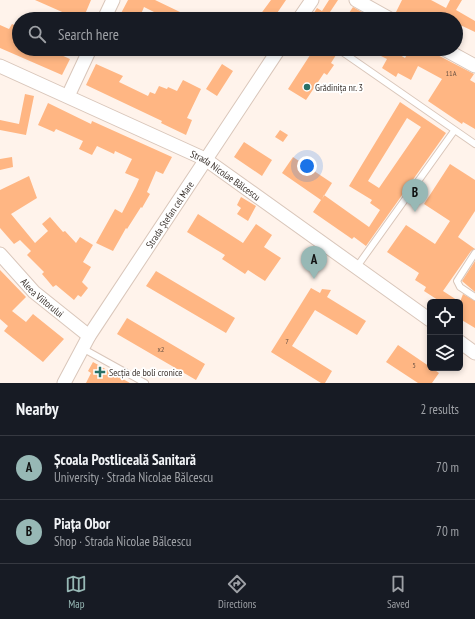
<!DOCTYPE html>
<html lang="en">
<head>
<meta charset="utf-8">
<style>
  :root { --surface:#171b24; --page:#20242c; --text:#f1f3f6; --muted:#9ea1a6; --line:#363941; --accent:#97b8b5 }
  body { margin:0; font-family:"PT Sans Narrow",sans-serif; background:var(--page); color:var(--text) }
  .controls { position:absolute; right:12px; bottom:12px; display:grid; overflow:hidden; border-radius:6px; box-shadow:0 2px 6px #0003 }
  .controls button { width:36px; height:36px; display:grid; place-items:center; padding:0; border:0; border-bottom:1px solid var(--line); background:var(--surface); color:var(--text); font:20px sans-serif }
  .you { position:absolute; left:307px; top:166px; width:14px; height:14px; margin:-10px; border:3px solid #fff; border-radius:50%; background:#1a73e8; box-shadow:0 0 0 6px #1a73e833 }
  .badge { display:grid; place-items:center; width:26px; height:26px; border-radius:50%; background:var(--accent); color:#111; font-size:13px; font-weight:700 }
  .pin { position:absolute; translate:-50% -33px; filter:drop-shadow(0 1px 2px #0008) }
  .pin::after { content:''; position:absolute; top:21px; width:14px; height:12px; background:inherit; clip-path:polygon(0 0,100% 0,50% 100%) }
  .list { margin:0; padding:0; list-style:none }
  h2 { display:flex; justify-content:space-between; align-items:center; height:52px; margin:0; padding:0 16px; font-size:17px }
  h2 small { font-size:13px; font-weight:400; color:var(--muted) }
  .list li { display:grid; grid-template-columns:26px 1fr auto; gap:12px; align-items:center; box-sizing:border-box; height:64px; padding:0 16px; border-top:1px solid var(--line) }
  .list b { display:block; font-size:15px; white-space:nowrap }
  .list p { margin:0; font-size:13px; white-space:nowrap; color:var(--muted) }
  .list em { font-size:13px; font-style:normal; color:var(--muted) }
  .icon { flex:none; width:22px; height:22px; fill:none; stroke:currentColor; stroke-width:2; stroke-linecap:round; stroke-linejoin:round }
  .map { position:relative; flex:none; width:475px; height:383px; overflow:hidden }
  .search { position:absolute; background:var(--surface); box-shadow:0 2px 6px #0003; left:12px; right:12px; top:12px; height:44px; display:flex; align-items:center; gap:10px; box-sizing:border-box; padding:0 14px; border-radius:22px; color:var(--muted); font-size:15px }
  .sheet { height:180px; background:var(--surface) }
  nav { display:flex; justify-content:space-around; align-items:center; box-sizing:border-box; height:56px; border-top:1px solid var(--line); background:var(--surface); font-size:11px; color:var(--muted) }
  nav a { display:grid; justify-items:center; gap:2px }
  nav .on { color:var(--accent) }
  .map>svg:first-child { display:block }
</style>
</head>
<body>
<div class="map">
<svg width="475" height="383" viewBox="0 0 475 383">
  <rect width="100%" height="100%" fill="#fff3eb"/>
  <path fill="#ffb683" fill-rule="evenodd" d="M35 0H91L83 19H67L69 15Z
    M128 0H155L180 12 177 19H168L144 7 139 19H118Z
    M271 0H286L273 19H257Z
    M329 0H338L328 15 334 19H310L317 8 322 11Z
    M402 0H431L446 8 450 0H462L456 10 475 21V32L456 23V19H411L396 12Z
    M353 7 374 19H345Z
    M12 24 19 27V49H48L70 59 62 75 0 48V25L9 29Z
    M314 49H326L336 55 331 63 334 65 327 75 324 73 306 100 288 89Z
    M383 49H390L405 58 410 49H426L474 74 470 80 475 83V129L463 122 462 124 428 101 442 79 418 66 411 80 398 73 396 77 382 68 387 59 379 55Z
    M96 64 123 76 119 82 148 96 150 92 155 94 159 86 167 89 168 87 177 91 183 80 201 89 187 118 192 120 186 135 161 123 162 121 86 85Z
    M222 64 233 71 217 96 206 89Z
    M25 94 34 96 26 135 0 130V120L19 124Z
    M400 102 446 133 366 246 354 237 352 239 313 212 321 200 282 173 293 157 332 183 322 199 324 195 369 227 380 210 370 203 372 200 349 186ZM407 118 421 127 379 188 368 181Z
    M48 103 91 124 92 121 172 157 163 174 156 171 147 192 150 194 142 208 141 207 127 229 126 228 113 251 96 243 115 209 122 213 136 186 139 179 125 173 132 159 115 151 114 154 97 146 92 155 79 149 83 141 56 129 54 132 38 125Z
    M280 130 288 135 283 142 275 137Z
    M244 142 272 160 262 176 234 157Z
    M12 157 13 167 0 170V159Z
    M450 164 475 180V211L458 237 475 249 471 251 443 291 460 302 463 294 475 301V328L460 319V302H441L424 291 426 287 415 280 419 273 387 252 406 225 435 244 450 221 424 204Z
    M29 176 37 198 11 214 35 243 48 231 42 224 50 217 63 232 65 231 76 243 80 237 93 245 83 262 91 267 82 282 88 288 81 297 78 295 74 300 56 285 53 287 48 281 42 274 44 272 27 255 31 251 20 240 14 244 0 228V190Z
    M241 197 256 206 248 221 237 214 241 208 237 205Z
    M198 214 243 243 256 224 272 235 264 247 281 258 265 281 248 270 245 274 222 259 225 255 187 232Z
    M475 261V292L462 281Z
    M0 270 26 297 12 311 26 322 33 314 64 339 43 362 4 331 8 326 0 319Z
    M156 271 235 318 226 333 146 286Z
    M311 288 320 293 322 289 331 290 327 297 366 321 357 335 315 310 292 346 332 371 325 383H321L271 352Z
    M127 318 205 364 196 380 117 334Z
    M398 345 439 373 432 383H418L386 362Z
    M93 362 130 383H86L91 373 88 371Z"/>
  <g fill="none" stroke-linecap="round" stroke-linejoin="round">
    <defs>
      <path id="lane" d="M338 49 475 144
        M475 253 457 281 460 287 475 297
        M356 268 454 131
        M82 348 145 383"/>
      <g id="street">
        <path d="M356 0 390 19"/>
        <path d="M104 19 113 0"/>
        <path d="M299 19 312 0"/>
        <path d="M444 49 475 66"/>
        <path id="s1" d="M0 66 205 159 430 320"/>
        <path d="M68 96 90 49"/>
        <path id="s2" d="M0 254 34 292 89 336"/>
        <path d="M460 342 475 353"/>
        <path id="s3" d="M64 383 89 336 279 49"/>
      </g>
    </defs>
    <use href="#lane" stroke="#d9c6ba" stroke-width="8"/>
    <use href="#street" stroke="#d9c6ba" stroke-width="15"/>
    <use href="#lane" stroke="#fff" stroke-width="6"/>
    <use href="#street" stroke="#fff" stroke-width="13"/>
  </g>
  <g fill="#297066" stroke="#fff" stroke-width="1.5">
    <circle cx="307" cy="87" r="4"/>
    <path d="M98 366h4v4h4v4h-4v4h-4v-4h-4v-4h4z"/>
  </g>
  <g text-anchor="middle" stroke-width="3.5" stroke-linejoin="round" paint-order="stroke">
    <g font-size="8" fill="#6d5444">
      <text x="451" y="76">11A</text>
      <text x="287" y="344">7</text>
      <text x="161" y="352">x2</text>
      <text x="414" y="368">5</text>
    </g>
    <g font-size="10" fill="#3c342f" stroke="#fff" text-anchor="start">
      <text x="315" y="91">Grădinița nr. 3</text>
      <text x="109" y="376">Secția de boli cronice</text>
    </g>
    <g font-size="10" fill="#3c342f" stroke="#fff">
      <text dy="4" stroke="none"><textPath href="#s1" startOffset="251">Strada Nicolae Bălcescu</textPath></text>
      <text dy="4" stroke="none"><textPath href="#s3" startOffset="199">Strada Ștefan cel Mare</textPath></text>
      <text dy="4" stroke="none"><textPath href="#s2" startOffset="61">Aleea Viitorului</textPath></text>
    </g>
  </g>
</svg>
<div class="controls">
<button><svg class="icon" aria-label="locate" viewBox="0 0 24 24"><circle cx="12" cy="12" r="6"/><path d="M12 2v4M12 18v4M2 12h4M18 12h4"/></svg></button>
<button><svg class="icon" aria-label="layers" viewBox="0 0 24 24"><path d="M12 4l9 5-9 5-9-5zM3 14l9 5 9-5"/></svg></button>
</div>
<div class="you"></div>
<div class="pin badge" style="left:314px;top:279px">A</div>
<div class="pin badge" style="left:415px;top:212px">B</div>
<div class="search"><svg class="icon" aria-label="search" viewBox="0 0 24 24"><circle cx="10" cy="10" r="6"/><path d="M15 15l6 6"/></svg>Search here</div>
</div>
<section class="sheet">
<h2>Nearby<small>2 results</small></h2>
<ul class="list">
<li><span class="badge">A</span><div><b>Școala Postliceală Sanitară</b><p>University · Strada Nicolae Bălcescu</p></div><em>70 m</em></li>
<li><span class="badge">B</span><div><b>Piața Obor</b><p>Shop · Strada Nicolae Bălcescu</p></div><em>70 m</em></li>
</ul>
</section>
<nav>
<a class="on"><svg class="icon" aria-label="map" viewBox="0 0 24 24"><path d="M3 6l6-2 6 2 6-2v14l-6 2-6-2-6 2zM9 4v14M15 6v14"/></svg>Map</a>
<a><svg class="icon" aria-label="directions" viewBox="0 0 24 24"><path d="M12 3l9 9-9 9-9-9zM9 14v-3h6M13 9l2 2-2 2"/></svg>Directions</a>
<a><svg class="icon" aria-label="saved" viewBox="0 0 24 24"><path d="M7 4h10v16l-5-4-5 4z"/></svg>Saved</a>
</nav>
</body>
</html>
